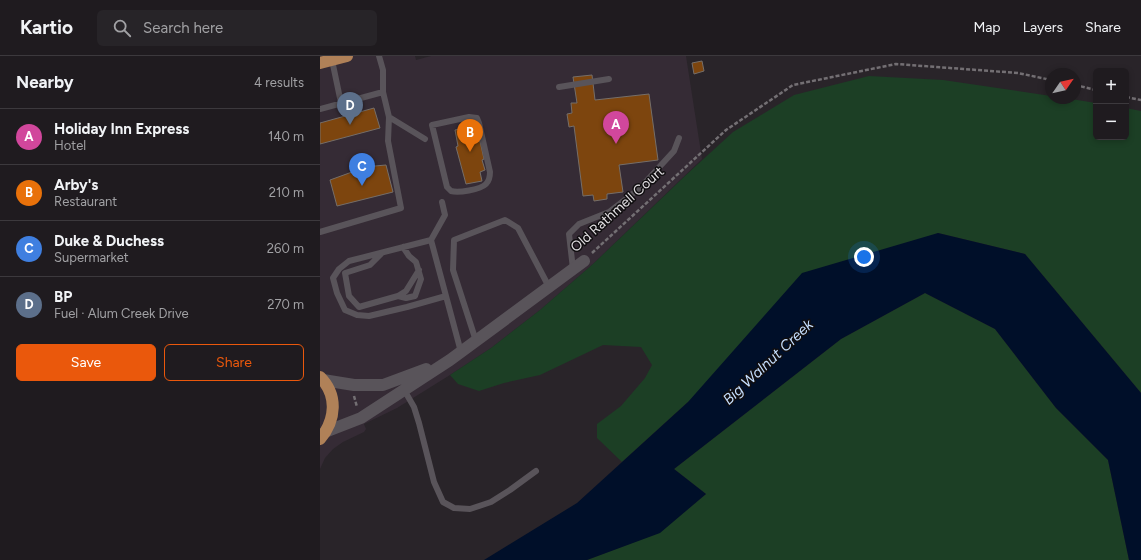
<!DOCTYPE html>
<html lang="en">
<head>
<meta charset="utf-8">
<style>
  :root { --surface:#1f1b1f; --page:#272428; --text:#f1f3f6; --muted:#a1a1a4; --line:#3c393d; --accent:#ea580c }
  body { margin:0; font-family:Figtree,sans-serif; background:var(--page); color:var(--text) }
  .controls { position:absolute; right:12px; top:12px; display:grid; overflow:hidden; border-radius:6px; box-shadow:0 2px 6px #0003 }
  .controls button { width:36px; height:36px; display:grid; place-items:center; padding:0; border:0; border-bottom:1px solid var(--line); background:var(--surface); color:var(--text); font:20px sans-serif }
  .compass { position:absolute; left:725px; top:12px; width:36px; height:36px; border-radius:50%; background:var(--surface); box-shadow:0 2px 6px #0003; rotate:56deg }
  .you { position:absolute; left:544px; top:201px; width:14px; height:14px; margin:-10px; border:3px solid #fff; border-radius:50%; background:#1a73e8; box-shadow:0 0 0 6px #1a73e833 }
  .badge { display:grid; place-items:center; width:26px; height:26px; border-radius:50%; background:var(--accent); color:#fff; font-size:13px; font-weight:700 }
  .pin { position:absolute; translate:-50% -33px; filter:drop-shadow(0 1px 2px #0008) }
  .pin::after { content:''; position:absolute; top:21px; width:14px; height:12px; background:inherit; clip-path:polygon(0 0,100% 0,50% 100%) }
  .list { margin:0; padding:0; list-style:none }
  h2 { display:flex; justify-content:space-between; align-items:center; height:52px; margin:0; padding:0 16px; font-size:17px }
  h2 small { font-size:13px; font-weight:400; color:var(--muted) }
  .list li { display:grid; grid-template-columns:26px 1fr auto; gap:12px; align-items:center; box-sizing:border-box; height:56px; padding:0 16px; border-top:1px solid var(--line) }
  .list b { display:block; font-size:15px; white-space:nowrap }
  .list p { margin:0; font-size:13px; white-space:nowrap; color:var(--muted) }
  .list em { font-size:13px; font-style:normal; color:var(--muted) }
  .actions { display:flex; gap:8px; padding:12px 16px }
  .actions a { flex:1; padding:9px 0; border:1px solid var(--accent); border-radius:6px; text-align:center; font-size:14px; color:var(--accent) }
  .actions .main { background:var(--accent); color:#fff }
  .icon { flex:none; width:22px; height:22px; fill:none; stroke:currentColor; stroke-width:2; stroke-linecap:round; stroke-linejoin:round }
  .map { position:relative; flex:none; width:821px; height:504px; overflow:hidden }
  header { display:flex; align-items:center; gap:24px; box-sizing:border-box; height:56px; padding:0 20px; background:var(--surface); border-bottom:1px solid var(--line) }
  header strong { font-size:19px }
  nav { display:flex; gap:22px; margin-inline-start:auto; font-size:14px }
  .search { width:280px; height:36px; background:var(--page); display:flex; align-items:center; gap:10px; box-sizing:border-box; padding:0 14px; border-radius:6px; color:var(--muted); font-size:15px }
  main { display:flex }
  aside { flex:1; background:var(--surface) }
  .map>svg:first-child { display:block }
</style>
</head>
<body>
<header>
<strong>Kartio</strong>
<div class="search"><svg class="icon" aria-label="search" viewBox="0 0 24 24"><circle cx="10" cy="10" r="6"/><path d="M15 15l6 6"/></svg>Search here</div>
<nav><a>Map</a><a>Layers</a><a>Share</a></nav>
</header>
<main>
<aside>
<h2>Nearby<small>4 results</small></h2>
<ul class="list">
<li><span class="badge" style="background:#d1479c">A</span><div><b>Holiday Inn Express</b><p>Hotel</p></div><em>140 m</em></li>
<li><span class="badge" style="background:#e8710a">B</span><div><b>Arby's</b><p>Restaurant</p></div><em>210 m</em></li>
<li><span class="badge" style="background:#3f7fe0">C</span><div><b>Duke &amp; Duchess</b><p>Supermarket</p></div><em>260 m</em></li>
<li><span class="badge" style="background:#5c6f8a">D</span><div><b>BP</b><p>Fuel · Alum Creek Drive</p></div><em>270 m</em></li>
</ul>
<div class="actions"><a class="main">Save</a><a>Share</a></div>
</aside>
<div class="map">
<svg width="821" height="504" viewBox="0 0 821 504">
  <rect width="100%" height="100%" fill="#292429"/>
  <path fill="#352b35" d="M0 0H95L96 4 111 0H366L382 103 273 208 220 254 171 292 130 319 77 352 44 368 46 373 44 376 23 386 13 393 5 402 0 413Z"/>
  <path fill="#1c3f25" d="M549 20 623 24 731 40V42H745L776 47V81H806V52L821 55V337L705 198 618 177 368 346 302 406 277 382V368L301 350 325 322 332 309 321 291 283 289 220 319 184 327 159 335 138 328 130 319 171 292 220 254 273 208 366 119 413 76 474 39Z
    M605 237 675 273 736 352 788 404 809 504H267L340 476 386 438 354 413 521 283Z"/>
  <path fill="#000f29" d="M618 177 705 198 821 337V504H809L788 404 736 352 675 273 605 237 521 283 354 413 386 438 340 477 267 504H164L257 447 368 346 482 217Z"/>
  <path fill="#7d450e" stroke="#756e69" d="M382 5 384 15 374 18 372 7Z
    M272 19 275 44 329 38 338 104 299 109 303 136 287 138V143L274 145 273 139 263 140 254 70 249 71 247 58 252 57 251 47H257L253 21Z
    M54 52 60 72 0 88V67Z
    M147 67 148 71 154 70 158 85H160L164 103 162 104 165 114 160 116 162 125 146 128 136 91 138 90 135 74 140 73 139 69Z
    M66 109 73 136 17 150 10 124 32 116 55 110Z"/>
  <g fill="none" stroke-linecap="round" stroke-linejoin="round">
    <path stroke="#736f73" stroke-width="2.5" stroke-dasharray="4 2" stroke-linecap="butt" d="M755 29 776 34
      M806 41 821 44
      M272 197 406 74 473 29 576 8 698 17 731 24
      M34 340 37 351"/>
    <path stroke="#59545a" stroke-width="6" d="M12 4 21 47
      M239 31 289 23
      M0 53 63 36
      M69 61 105 83
      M149 61 157 62 159 67 170 116C170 121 169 125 166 128 160 134 138 137 131 135L127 131 112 69Z
      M122 146 125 159 111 184 141 296
      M0 176 81 152 68 85 69 61 63 36V14L59 0
      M111 184 29 205 19 213 13 222 17 237 25 254 37 259 49 260 87 251 126 240
      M61 198 50 209 25 217 29 240 39 251 78 240 86 235 99 214
      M253 213 249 178 259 168 289 156 320 132 354 95 359 82
      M78 240 86 242 95 240 101 223 96 206 89 200 83 191
      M156 285 133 214 134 184 185 164 198 172 229 231
      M83 332 94 351 99 367 114 426 123 446 134 452 150 453 171 446 190 434 216 415"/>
    <path stroke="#59545a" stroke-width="12" d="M3 324 34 329H63L106 313
      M5 376 41 362 130 304 264 205"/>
    <path stroke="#b08158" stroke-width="12" d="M0 7 27 0
      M0 321C18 339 16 364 0 383"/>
  </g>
  <g text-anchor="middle" stroke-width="3" stroke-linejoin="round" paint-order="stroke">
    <g font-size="14" fill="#e0dde0" stroke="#100e10">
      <text transform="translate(297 153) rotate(-42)" y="5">Old Rathmell Court</text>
    </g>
    <g font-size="15" font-style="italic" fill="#c5defe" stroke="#100e10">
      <text transform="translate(448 306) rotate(-43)" y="5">Big Walnut Creek</text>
    </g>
  </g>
</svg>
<div class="controls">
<button>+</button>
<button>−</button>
</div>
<svg class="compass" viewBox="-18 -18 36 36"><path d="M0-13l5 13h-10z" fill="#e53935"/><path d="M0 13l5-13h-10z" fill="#a1a1a4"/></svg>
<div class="you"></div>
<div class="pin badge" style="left:296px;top:88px;background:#d1479c">A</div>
<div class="pin badge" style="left:150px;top:96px;background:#e8710a">B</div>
<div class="pin badge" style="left:42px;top:130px;background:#3f7fe0">C</div>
<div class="pin badge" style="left:30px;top:69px;background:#5c6f8a">D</div>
</div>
</main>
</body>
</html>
